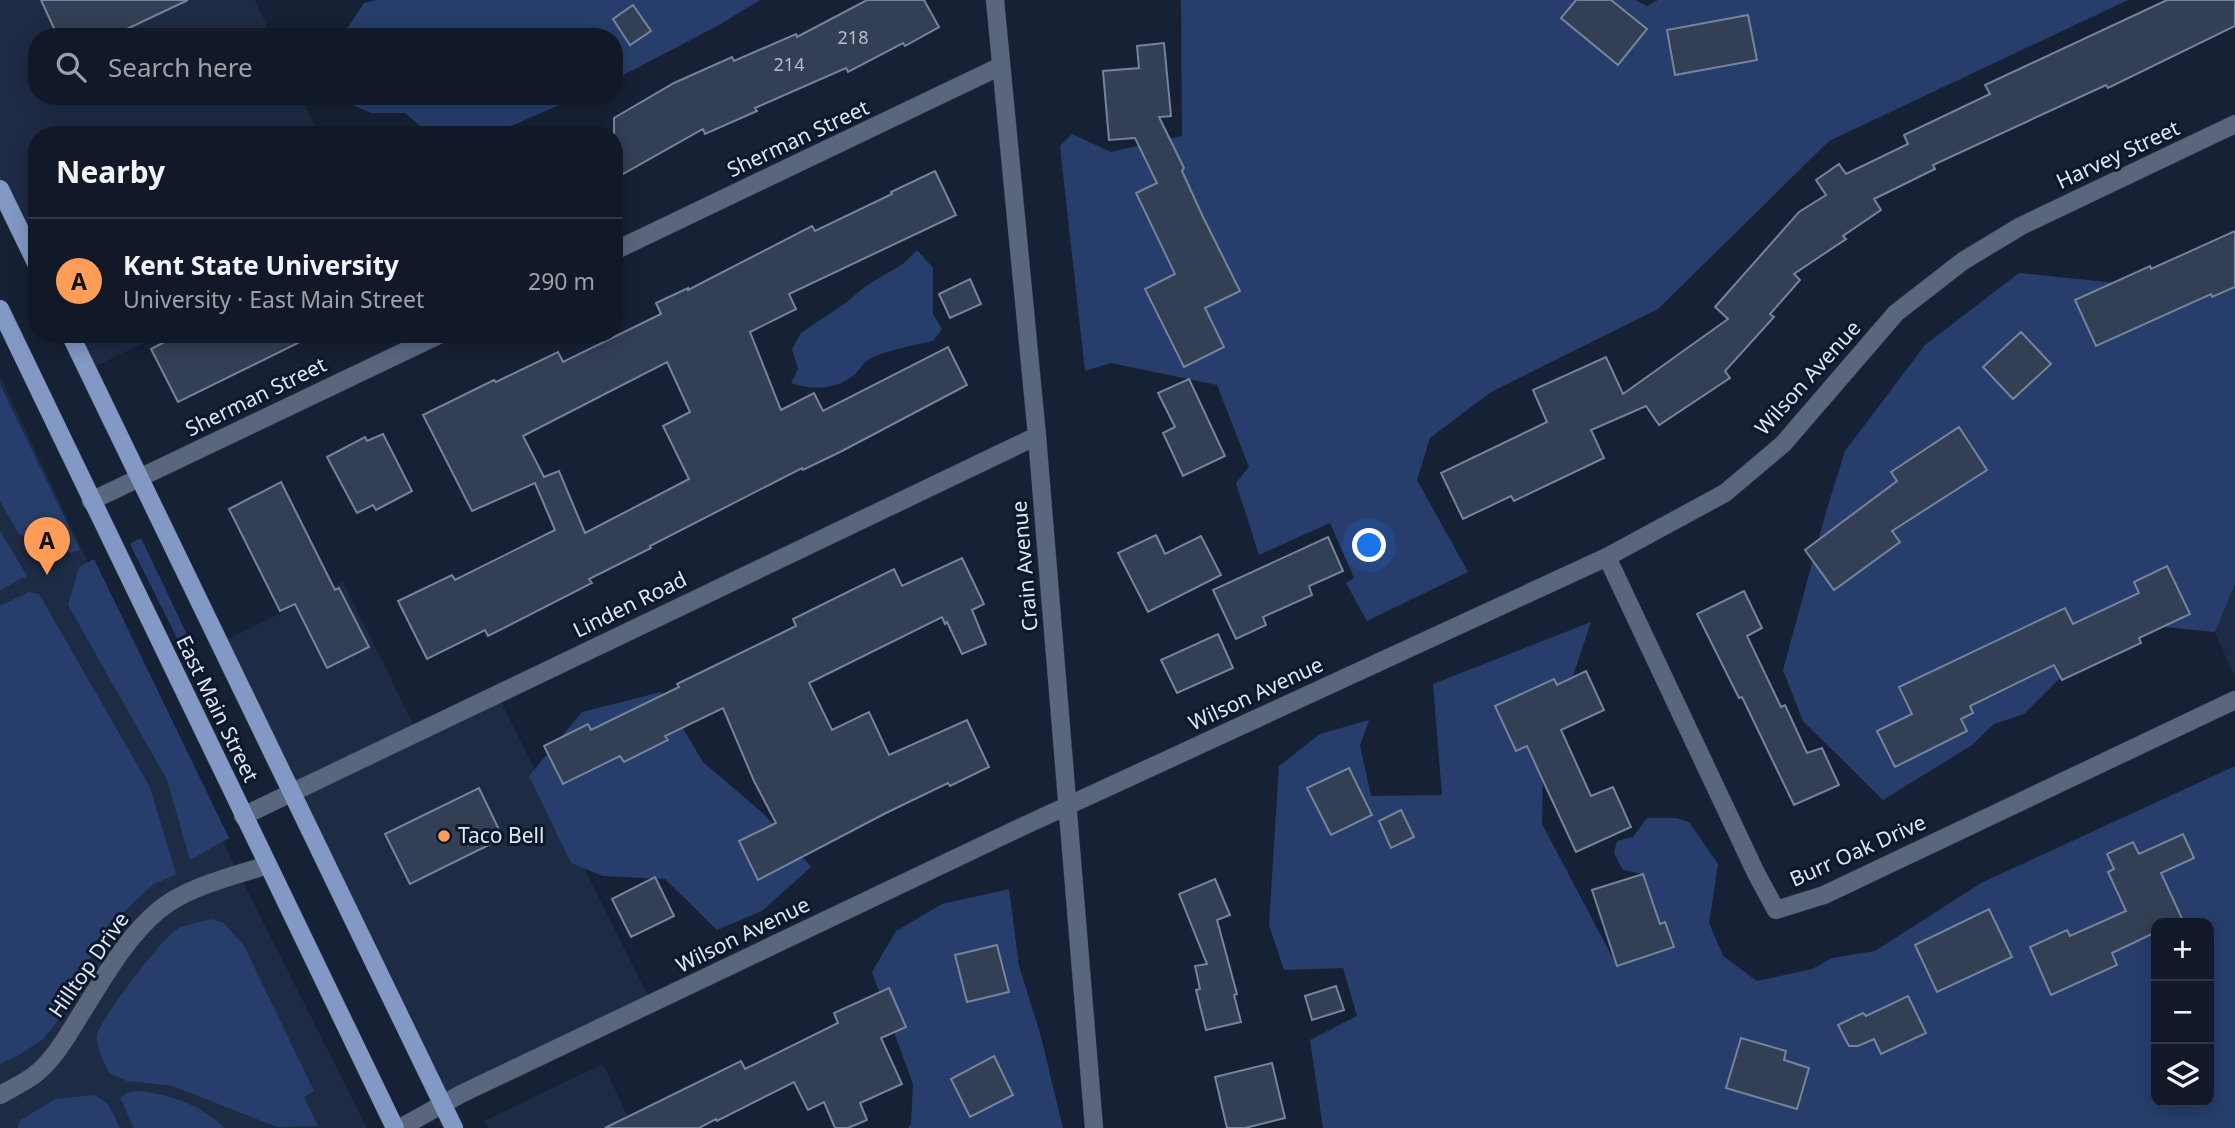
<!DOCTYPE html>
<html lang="en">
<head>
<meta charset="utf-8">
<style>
  :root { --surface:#111928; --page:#1e2634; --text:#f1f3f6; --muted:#9ca0a8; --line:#303845; --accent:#fe9c58 }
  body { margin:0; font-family:"Noto Sans",sans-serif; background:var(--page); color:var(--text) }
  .controls { position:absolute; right:21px; bottom:21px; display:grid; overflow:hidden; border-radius:14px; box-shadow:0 4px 18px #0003 }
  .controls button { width:63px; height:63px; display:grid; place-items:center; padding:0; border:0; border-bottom:2px solid var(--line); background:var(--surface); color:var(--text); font:35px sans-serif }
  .you { position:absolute; left:1370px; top:546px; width:24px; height:24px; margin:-18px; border:5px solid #fff; border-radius:50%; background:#1a73e8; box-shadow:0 0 0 10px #1a73e833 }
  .badge { display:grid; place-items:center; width:46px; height:46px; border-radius:50%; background:var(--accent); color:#111; font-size:23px; font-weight:700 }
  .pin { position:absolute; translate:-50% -58px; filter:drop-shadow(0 2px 4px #0008) }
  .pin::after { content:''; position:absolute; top:37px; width:24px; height:21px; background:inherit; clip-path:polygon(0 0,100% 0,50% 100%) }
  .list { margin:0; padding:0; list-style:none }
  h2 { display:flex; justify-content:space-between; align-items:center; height:91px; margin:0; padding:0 28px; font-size:30px }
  h2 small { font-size:23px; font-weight:400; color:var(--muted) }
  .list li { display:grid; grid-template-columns:46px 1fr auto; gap:21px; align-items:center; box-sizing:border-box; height:126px; padding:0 28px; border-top:2px solid var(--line) }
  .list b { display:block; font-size:26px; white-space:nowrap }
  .list p { margin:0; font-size:23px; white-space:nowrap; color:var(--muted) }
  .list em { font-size:23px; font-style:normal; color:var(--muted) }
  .icon { flex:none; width:38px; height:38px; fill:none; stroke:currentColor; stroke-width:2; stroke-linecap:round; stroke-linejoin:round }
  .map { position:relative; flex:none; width:2235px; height:1128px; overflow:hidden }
  .search { position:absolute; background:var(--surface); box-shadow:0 4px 18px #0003; left:28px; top:28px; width:595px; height:77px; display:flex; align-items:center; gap:18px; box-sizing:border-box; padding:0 24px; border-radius:28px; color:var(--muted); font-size:26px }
  .panel { position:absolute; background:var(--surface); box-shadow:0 4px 18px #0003; left:28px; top:126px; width:595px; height:217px; border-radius:28px }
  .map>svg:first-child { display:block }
</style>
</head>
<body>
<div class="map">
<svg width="2235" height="1128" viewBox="0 0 2235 1128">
  <rect width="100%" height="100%" fill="#172135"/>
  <path fill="#1e2b44" d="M0 0H255L272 37H37V96H300L319 135H37V271L0 199Z
    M69 334H162L88 370Z
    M0 376 188 773 367 1128H0Z
    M343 582 417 732 497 694 652 1004 443 1105 220 643Z
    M2235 584V678L2215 632Z
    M603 1064 633 1128H487L484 1121Z"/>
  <path fill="#273e6c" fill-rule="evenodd" d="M376 0H760L719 25 614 80V37H342L364 3Z
    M1181 0H1635L1647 6 1658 0H2128L1829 141 1658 309 1491 392 1430 438 1417 480 1468 572 1367 621 1346 583 1354 578 1330 523 1259 555 1236 483 1249 467 1217 385 1111 363 1085 371 1060 146 1072 134 1111 152 1182 136Z
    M345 96H580L490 135H431L405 113H371L346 102Z
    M917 250 933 268V314L942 329 933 341C911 346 890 349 869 359 861 364 858 374 850 378 832 390 810 390 791 383L798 369 792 349 801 333 847 302 867 285 903 264Z
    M2235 268V584L2215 632 2116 622 2024 714 1994 724 1972 745 1883 800 1803 721 1783 670 1826 512 1845 451 1925 345 2019 273 2183 290Z
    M0 384 80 550 71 553 19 534 0 501Z
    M0 531 27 576 0 590Z
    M141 538 201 664 199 670 192 668 130 544Z
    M94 559 229 838 190 860 167 780 68 605 79 567Z
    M29 592 39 594 150 787 176 874 153 885 106 928 58 1020 43 1039 21 1054 0 1064V606Z
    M1591 622 1543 766 1542 824 1617 966 1673 947 1665 922 1660 924 1643 874 1623 870 1614 853 1617 841 1633 837 1647 818H1676L1689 822 1718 864 1709 923 1723 956 1757 981 1812 969 1832 958 1875 951 1981 883 2235 766V1128H1323L1310 1040 1357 1016 1343 968 1284 970 1269 925 1279 766 1320 734 1369 720 1360 745 1371 796 1442 795 1433 684ZM2156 923H2209V1102H2156Z
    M661 692 703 762 766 816 811 867 762 911 717 930 665 879 603 876 571 863 529 776 582 712Z
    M1009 889 1019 966 1040 1033 1063 1128H908L911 1124 913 1084 872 972 896 931 942 904Z
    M211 919 224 923 244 946 314 1091 304 1097 318 1126 277 1127 173 1086 127 1081 109 1073C105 1063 96 1048 97 1037 97 1022 161 941 174 931 183 924 200 923 211 919Z
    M137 1091C166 1093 205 1106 224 1128H134L120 1098 127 1093Z
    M95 1095 108 1104 120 1128H18L19 1121 55 1099Z"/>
  <path fill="#333f54" stroke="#76839c" stroke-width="2" fill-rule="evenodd" d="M41 0H188L110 37H58Z
    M867 0H924L939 27 905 46 903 43 848 72 846 68 755 108 757 111 705 134 703 129 614 179V118L674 83 732 57 734 61 796 34 797 37Z
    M1576 0H1611L1647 29 1618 65 1561 18Z
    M2167 0H2235V26L2108 88 2106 85 1933 165 1935 169 1874 199 1881 210 1843 236 1846 239 1794 274 1800 280 1770 314 1774 317 1725 371 1730 378 1659 425 1646 406 1591 430 1604 458 1514 501 1511 496 1463 519 1441 473 1547 422 1533 390 1606 357 1623 394 1728 319 1715 307 1799 212 1826 195 1816 180 1839 164 1846 174 1908 144 1904 135 1990 94 1985 85Z
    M633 5 651 31 630 45 613 19Z
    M1748 15 1757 60 1675 75 1667 30Z
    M1164 43 1171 116 1159 117 1184 168 1182 171 1203 217 1240 291 1205 308 1224 347 1184 367 1145 289 1175 274 1136 193 1157 183 1135 138 1109 140 1103 71 1139 68 1137 46Z
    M935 171 956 215 789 294 796 309 750 332 781 410 814 393 823 411 948 347 967 385 842 451 803 470 802 468 650 546 651 548 589 579 592 583 488 636 485 630 427 659 398 601 452 575 455 580 555 530 535 483 472 511 423 415 494 380 496 382 558 352 563 362 661 314 656 303 688 288V290L812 226 815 231 892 194 891 192ZM667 362 690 412 663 426 689 479 585 533 559 471 544 477 523 436Z
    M2235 231V287L2212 297 2211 294 2096 346 2075 300 2150 266 2151 269Z
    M970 279 981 304 950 318 939 294Z
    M2021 332 2051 364 2013 399 1983 367Z
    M180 334H316L178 402 151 349Z
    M1189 379 1225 456 1183 476 1163 433 1175 427 1158 393Z
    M1959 427 1987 470 1892 531 1900 542 1834 590 1805 550 1897 481 1891 472Z
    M383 434 412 491 376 510 373 505 357 513 327 457 365 437 367 441Z
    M281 482 335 590 339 588 369 647 327 668 295 604 280 611 229 509Z
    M1156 535 1165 554 1201 536 1221 575 1148 612 1118 553Z
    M1328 537 1343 571 1309 586 1312 595 1263 617 1266 625 1236 639 1213 590Z
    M962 558 984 604 972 610 986 644 962 654 947 622 945 624 942 617 809 683 832 730 869 712 889 755 967 720 989 767 950 786 948 783 886 813 758 880 739 841 776 823 754 781 723 708 665 736 668 740 624 762 620 756 563 784 544 746 588 724 591 730 679 687 677 684 796 626 793 619 894 569 902 586Z
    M2167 566 2190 614 2139 638 2141 643 2062 680 2054 665 1970 706 1973 713 1961 719 1967 731 1895 767 1877 731 1912 714 1899 687 2065 608 2073 624 2139 593 2134 582Z
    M1744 591 1762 628 1747 636 1781 707 1785 705 1807 753 1822 748 1839 785 1794 805 1742 697 1739 698 1697 614Z
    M1218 634 1233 668 1177 693 1161 660Z
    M1586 671 1604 710 1561 730 1591 796 1613 787 1631 827 1576 852 1527 746 1516 751 1495 706 1554 679 1557 685Z
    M1349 768 1372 815 1331 835 1307 788Z
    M479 788 503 838 410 884 385 834Z
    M1401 810 1414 837 1391 848 1379 821Z
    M2183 834 2194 858 2161 873 2184 923H2156V932L2112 953 2117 965 2051 995 2030 947 2067 930 2070 936 2126 911 2108 872 2114 869 2107 854 2133 842 2139 854Z
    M1643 874 1660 924 1665 922 1674 947 1617 966 1592 890Z
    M655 877 674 916 631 937 612 899Z
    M1215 879 1230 915 1217 920 1237 994 1234 995 1241 1022 1206 1030 1196 990 1200 989 1195 966 1207 964 1179 894Z
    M1989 909 2012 957 1937 992 1915 945Z
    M997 945 1009 992 967 1002 955 955Z
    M1336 986 1344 1010 1312 1020 1305 996Z
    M889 988 906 1027 881 1038 902 1084 860 1103 867 1120 848 1128H835L824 1102 808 1110 794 1082 717 1121 716 1119 699 1128H605L741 1061 745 1069 838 1023 834 1013Z
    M1908 996 1926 1033 1881 1054 1874 1039 1858 1046H1849L1838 1025 1863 1013 1866 1016Z
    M1741 1038 1786 1051 1784 1060 1809 1068 1797 1109 1726 1088Z
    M994 1056 1013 1095 970 1117 951 1079Z
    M1272 1063 1285 1118 1245 1128H1227L1215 1077Z"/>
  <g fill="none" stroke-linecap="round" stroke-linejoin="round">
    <defs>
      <path id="minor" d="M995 0 1037 436 1094 1128
        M614 251 1001 66
        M91 501 441 334
        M1607 557 1756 873 1776 910 1824 895 2235 700
        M243 816 1037 436
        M0 1095C11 1089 23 1083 33 1076 53 1061 66 1038 79 1017 102 981 125 938 159 910 188 886 232 877 267 865
        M400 1128 461 1094 1015 830 1607 557 1725 493 1783 444 1896 313 1963 261 2021 226 2235 124"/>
      <path id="primary" d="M0 189 37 265
        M0 309 395 1128
        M70 334 454 1128"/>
    </defs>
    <use href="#minor" stroke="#343b4c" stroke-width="19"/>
    <use href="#primary" stroke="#343b4c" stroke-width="19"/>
    <use href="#minor" stroke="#59667d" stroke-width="18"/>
    <use href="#primary" stroke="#8299c5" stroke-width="18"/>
  </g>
  <circle fill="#fe9c58" stroke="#0e182b" stroke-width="2.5" cx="444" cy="836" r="7"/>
  <g text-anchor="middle" stroke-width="6" stroke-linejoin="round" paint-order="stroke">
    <g font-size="18" fill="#b4bdcd">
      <text x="853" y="44">218</text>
      <text x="789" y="71">214</text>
    </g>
    <g font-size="21" fill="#dfe7f5" stroke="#0e182b">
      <text transform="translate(798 139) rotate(-25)" y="7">Sherman Street</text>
      <text transform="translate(2118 155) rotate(-25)" y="7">Harvey Street</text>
      <text transform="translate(1808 378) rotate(-48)" y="7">Wilson Avenue</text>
      <text transform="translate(256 397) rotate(-26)" y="7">Sherman Street</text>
      <text transform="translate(1025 566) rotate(-95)" y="7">Crain Avenue</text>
      <text transform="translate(630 605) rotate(-26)" y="7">Linden Road</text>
      <text transform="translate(1256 694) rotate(-25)" y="7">Wilson Avenue</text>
      <text transform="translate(217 709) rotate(64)" y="7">East Main Street</text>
      <text transform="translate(1858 851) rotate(-24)" y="7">Burr Oak Drive</text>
      <text transform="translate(743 935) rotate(-26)" y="7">Wilson Avenue</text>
      <text transform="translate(89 965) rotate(-55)" y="7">Hilltop Drive</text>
    </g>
    <g font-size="21" fill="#dfe7f5" stroke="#0e182b" text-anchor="start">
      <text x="458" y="843">Taco Bell</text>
    </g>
  </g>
</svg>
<div class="controls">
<button>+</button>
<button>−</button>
<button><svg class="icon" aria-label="layers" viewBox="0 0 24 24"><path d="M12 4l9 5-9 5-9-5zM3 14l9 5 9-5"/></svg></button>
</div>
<div class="you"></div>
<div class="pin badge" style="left:47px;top:575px">A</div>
<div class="search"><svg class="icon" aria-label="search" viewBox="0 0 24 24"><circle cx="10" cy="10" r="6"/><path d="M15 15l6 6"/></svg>Search here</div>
<section class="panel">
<h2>Nearby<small></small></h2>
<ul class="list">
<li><span class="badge">A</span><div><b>Kent State University</b><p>University · East Main Street</p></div><em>290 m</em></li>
</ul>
</section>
</div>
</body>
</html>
